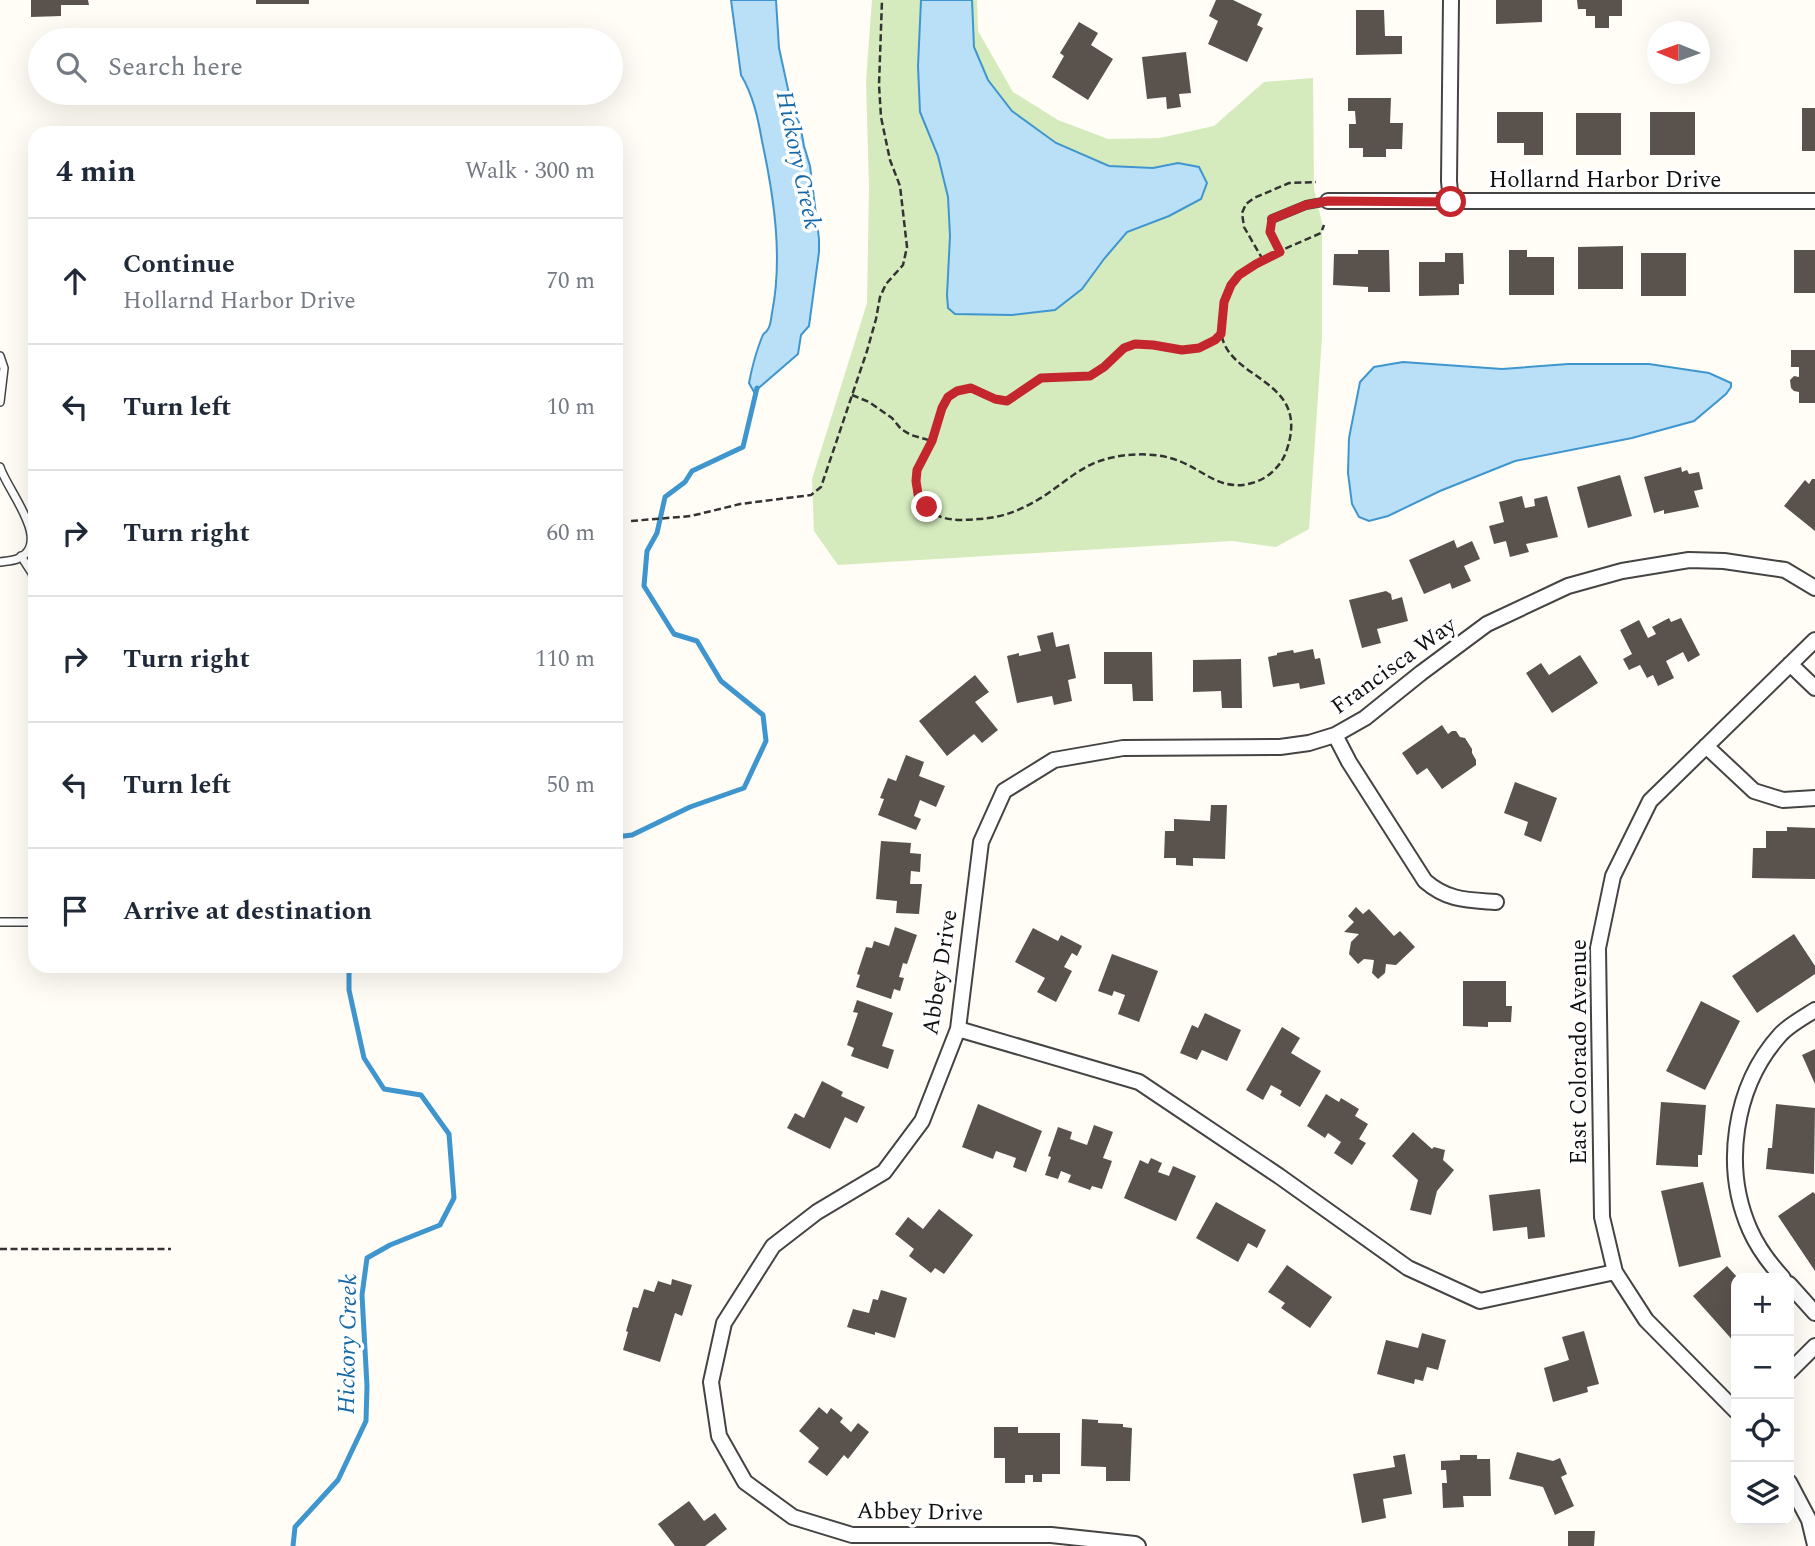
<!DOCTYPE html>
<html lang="en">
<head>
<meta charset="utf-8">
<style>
  :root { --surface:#fff; --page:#f2f2f3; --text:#1f2937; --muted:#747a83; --line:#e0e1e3 }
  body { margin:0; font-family:Spectral,serif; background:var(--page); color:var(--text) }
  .controls { position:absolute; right:21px; bottom:21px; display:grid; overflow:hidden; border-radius:14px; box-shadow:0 7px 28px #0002 }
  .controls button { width:63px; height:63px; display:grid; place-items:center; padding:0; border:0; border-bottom:2px solid var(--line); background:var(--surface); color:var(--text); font:35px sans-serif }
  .compass { position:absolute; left:1647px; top:21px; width:63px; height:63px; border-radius:50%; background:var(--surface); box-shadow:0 7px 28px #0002; rotate:271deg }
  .stop { position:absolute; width:21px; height:21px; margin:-16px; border:5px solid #c4262e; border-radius:50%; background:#fff }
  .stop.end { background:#c4262e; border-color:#fff; box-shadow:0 2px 7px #0008 }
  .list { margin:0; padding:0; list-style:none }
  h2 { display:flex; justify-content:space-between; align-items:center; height:91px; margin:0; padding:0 28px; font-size:30px }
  h2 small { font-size:23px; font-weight:400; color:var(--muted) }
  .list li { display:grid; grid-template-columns:46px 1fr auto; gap:21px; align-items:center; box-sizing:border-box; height:126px; padding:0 28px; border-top:2px solid var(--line) }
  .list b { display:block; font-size:26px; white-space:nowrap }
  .list p { margin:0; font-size:23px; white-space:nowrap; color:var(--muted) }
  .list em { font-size:23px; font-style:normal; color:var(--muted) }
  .icon { flex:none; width:38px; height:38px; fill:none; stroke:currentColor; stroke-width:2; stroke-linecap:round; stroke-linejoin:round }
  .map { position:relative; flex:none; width:1815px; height:1546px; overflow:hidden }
  .search { position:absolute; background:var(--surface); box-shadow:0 7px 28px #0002; left:28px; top:28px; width:595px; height:77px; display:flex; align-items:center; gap:18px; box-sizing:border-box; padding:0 24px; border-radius:38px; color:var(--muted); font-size:26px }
  .panel { position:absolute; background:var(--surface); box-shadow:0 7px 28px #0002; left:28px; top:126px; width:595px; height:847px; border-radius:21px }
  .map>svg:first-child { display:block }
</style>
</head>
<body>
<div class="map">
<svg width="1815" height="1546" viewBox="0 0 1815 1546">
  <rect width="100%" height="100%" fill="#fffdf5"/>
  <path fill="#d5ebbd" d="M872 0H977L978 31 1013 92 1058 120 1108 139 1160 138 1214 126 1264 82 1313 78 1314 189 1322 223V337L1309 529 1276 547 1232 541 838 565 814 531 812 479 867 303 869 187 866 81Z"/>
  <path fill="#b9e0f7" stroke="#3f96cf" stroke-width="2" d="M731 0H776L779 48 793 112 800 124 804 146 810 166 819 239V252L809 326 801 335 798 354 754 392 749 383C752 367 756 352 762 337 764 331 765 335 768 329 771 325 771 318 772 313 783 257 774 197 762 141 758 118 753 95 741 75Z
    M921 0H972L974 47 988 80 1012 111 1056 143 1109 166 1153 168 1178 163 1199 167 1207 183 1201 199 1169 216 1127 232 1104 259 1082 289 1055 310 1012 315 955 314 948 308 947 295 950 236 948 197 938 156 920 112 918 66Z
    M1403 362 1502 369 1568 364H1649L1709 373 1731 383V387L1726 394 1694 421 1632 438 1515 461 1440 491 1388 516 1369 521 1359 517 1352 504 1348 473 1349 438 1360 382 1374 367Z"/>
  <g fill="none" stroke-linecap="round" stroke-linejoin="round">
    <path stroke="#3f96cf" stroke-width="5" d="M616 837 632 835 690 807 744 788 766 741 763 715 721 681 697 641 674 634 644 586 647 551 657 533 665 497 685 482 692 471 743 447 757 388
      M293 1546 295 1527 338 1480 366 1421 367 1386 362 1295 367 1258 390 1245 440 1225 454 1198 449 1134 421 1095 384 1089 364 1058 349 990V966"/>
  </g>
  <path fill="#5a524d" d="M31 0H88L89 5H61V16L31 17Z
    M256 0H309V4H256Z
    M1216 0H1233L1262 14 1257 25 1263 28 1247 62 1208 44 1218 21 1209 16Z
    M1496 0H1542V22L1496 24Z
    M1577 0H1622V16H1609V28H1595V16H1586V9H1578Z
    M1356 10H1384L1385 36H1402V54L1356 55Z
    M1079 22 1098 33 1091 45 1113 59 1088 100 1052 77 1064 56 1060 53Z
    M1186 52 1191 93 1179 94 1181 107 1167 109 1166 97 1147 99 1142 57Z
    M1348 98H1391L1390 123H1403L1402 149H1386V157H1363V148H1349V124H1356L1355 111H1348Z
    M1802 108H1815V151H1802Z
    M1497 112H1543V155H1524V143H1497Z
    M1650 112H1695V155H1650Z
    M1576 113H1621V155H1576Z
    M1623 246V289H1578V247Z
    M1358 250H1389L1390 292H1368V287L1333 285 1334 254H1358Z
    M1509 250H1527V257H1554V295H1509Z
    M1794 250H1815V293H1794Z
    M1445 253H1463L1464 284H1459V295L1419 296V262H1445Z
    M1641 253H1686V296H1641Z
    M1791 350H1815V403H1799V392L1794 391 1791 388 1790 380 1794 376 1799 377V367H1791Z
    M1681 467 1682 472 1687 470 1689 474 1699 472 1703 489 1694 491 1699 507 1664 514V510L1654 513 1644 477Z
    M1620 475 1632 516 1588 528 1577 487Z
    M1812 479H1815V531L1784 506 1805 480 1809 484Z
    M1522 496 1525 508 1535 506 1534 499 1547 496 1558 537 1526 544 1529 552 1510 557 1506 541 1494 544 1489 526 1504 522 1499 502Z
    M1454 540 1457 548 1472 541 1480 559 1464 566 1471 581 1452 589 1450 583 1424 594 1409 560Z
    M1386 591 1391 594 1392 600 1402 597 1408 621 1377 629 1381 643 1362 648 1349 600Z
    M1669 618 1671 622 1681 618 1700 655 1688 662 1683 652 1666 661 1674 678 1658 686 1653 675 1647 678 1640 665 1629 670 1623 659 1632 654 1620 630 1639 620 1648 638 1656 634 1652 627Z
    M1053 632 1056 647 1069 644 1076 678 1068 680 1072 701 1054 705 1052 696 1017 703 1007 656 1019 653V656L1041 651 1037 636Z
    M1313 649 1315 659 1320 658 1325 684 1300 689 1299 683 1273 687 1268 657 1277 655V653L1293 650 1294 653Z
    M1104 652H1152L1153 701H1133L1132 684H1104Z
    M1580 655 1598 683 1552 713 1526 673 1541 663 1549 675Z
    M1241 659 1242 708H1222L1221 691 1193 692V660Z
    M975 675 989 692 975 702 998 730 982 743 974 734 947 756 919 721Z
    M1442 725 1448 734 1452 731H1456L1460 737 1465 738 1472 749V753L1476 760V765L1442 789 1427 768 1417 775 1402 753Z
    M906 755 924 762 919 776 945 786 936 807 920 800 914 816 921 819 916 830 878 815 884 799 880 798 888 778 896 781Z
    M1515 782 1557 798 1541 842 1524 835 1528 822 1504 813Z
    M1211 805H1227L1225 859 1193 858V866L1176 865V858H1164L1165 831H1174V819L1210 821Z
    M1787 827 1815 828V879L1752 878 1753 848H1766V831H1787Z
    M881 841 911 843 910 853 921 854 920 872 911 871 910 884H922L919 914 896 913 897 901 876 899Z
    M1356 907 1363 914 1369 909 1394 936 1400 931 1415 947 1396 965 1386 964 1385 973 1378 979 1372 973 1374 960 1364 959 1358 964 1349 954 1351 942 1359 934 1344 932 1354 922 1348 916Z
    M895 927 917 935 907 964 903 963 899 977 904 978 900 991 894 989 891 999 856 987 860 975 857 974 866 947 872 948 874 941 889 946Z
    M1033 928 1058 941 1061 935 1082 946 1077 956 1072 953 1064 967 1072 971 1056 1002 1037 992 1045 978 1015 962Z
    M1794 934 1815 966V974L1757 1013 1732 976Z
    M1112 954 1158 971 1139 1022 1118 1014 1125 995 1114 991 1112 996 1098 991Z
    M1463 981H1506V1006H1512L1511 1022H1488V1027L1463 1026Z
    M857 1000 893 1013 882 1046 894 1050 888 1069 851 1056 854 1048 847 1045 858 1013 853 1012Z
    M1701 1001 1740 1021 1705 1090 1666 1071Z
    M1205 1013 1241 1030 1227 1061 1202 1050 1197 1060 1180 1053 1192 1025 1198 1028Z
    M1282 1027 1300 1038 1291 1053 1321 1071 1300 1107 1280 1095 1282 1091 1271 1085 1263 1100 1246 1090Z
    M1815 1049V1084L1802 1055Z
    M822 1081 843 1092 841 1096 865 1107 857 1123 845 1117 830 1149 787 1128 795 1113 804 1118Z
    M1326 1094 1339 1102 1341 1098 1359 1109 1355 1116 1368 1124 1359 1139 1366 1143 1352 1165 1334 1153 1341 1142 1328 1133 1325 1138 1307 1126Z
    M1661 1102 1706 1105 1702 1155H1698V1167L1656 1165Z
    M978 1104 1042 1131 1026 1172 1013 1167 1016 1158 996 1151 993 1159 962 1147Z
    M1776 1104 1815 1108 1814 1174 1766 1169 1768 1148H1772Z
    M1094 1125 1113 1132 1103 1158 1112 1161 1102 1189 1092 1186 1090 1190 1068 1182 1071 1175 1061 1171 1058 1179 1045 1175 1051 1157 1048 1156 1058 1127 1072 1132 1070 1139 1087 1145Z
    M1413 1132 1432 1149 1434 1147 1445 1150 1443 1160 1454 1170 1437 1191 1431 1215 1410 1210 1418 1180 1392 1156Z
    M1151 1158 1162 1163 1158 1172 1169 1176 1173 1166 1196 1176 1176 1221 1124 1198 1140 1160 1148 1164Z
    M1703 1182 1721 1257 1679 1267 1661 1191Z
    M1540 1189 1545 1237 1528 1239 1527 1227 1493 1231 1489 1195Z
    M1813 1192 1815 1194V1271L1778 1216Z
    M1216 1202 1266 1230 1257 1248 1248 1243 1238 1262 1196 1238Z
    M939 1209 973 1235 944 1274 935 1268 931 1273 909 1256 914 1249 895 1234 908 1217 923 1229Z
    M1287 1265 1332 1297 1310 1328 1281 1308 1285 1303 1268 1292Z
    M1727 1266 1738 1278H1736V1344L1693 1296Z
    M672 1279 692 1285 682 1316 675 1313 660 1362 623 1350 628 1332 626 1331 633 1307 638 1308 644 1289 654 1292 658 1281 671 1285Z
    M881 1290 907 1298 895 1338 875 1332V1335L847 1327 853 1309 869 1313 873 1299 878 1300Z
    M1584 1331 1599 1384 1587 1387 1588 1392 1553 1402 1544 1368 1569 1360 1562 1337Z
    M1422 1333 1446 1340 1438 1370 1427 1367 1423 1381 1415 1379 1414 1384 1377 1374 1386 1340 1418 1348Z
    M819 1407 827 1414 831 1408 843 1418 840 1422 851 1432 858 1423 869 1432 848 1459 844 1455 827 1476 808 1462 819 1448 799 1431Z
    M1082 1419 1098 1420V1423L1123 1424V1427L1132 1428 1130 1481H1106V1467L1081 1466Z
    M994 1427H1018V1433H1060V1474H1042V1482H1033V1475H1025V1483H1005V1458H994Z
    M1517 1452 1553 1461 1560 1458 1567 1474 1561 1477 1574 1506 1555 1515 1543 1487 1509 1479Z
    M1405 1454 1412 1494 1383 1499 1386 1518 1362 1523 1353 1474 1395 1467 1393 1456Z
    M1460 1455H1477V1459H1490L1491 1496H1463L1464 1507 1443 1508 1442 1483H1447L1446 1470H1441V1461L1460 1460Z
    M689 1501 704 1521 715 1513 727 1529 705 1546H675L658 1524Z
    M1568 1531H1595L1594 1546H1568Z"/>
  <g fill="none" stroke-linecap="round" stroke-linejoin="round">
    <defs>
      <path id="service" d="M1272 219 1306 205 1328 201
        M0 356 4 368 0 402
        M0 467C6 489 55 544 17 559 12 561 5 561 0 562
        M21 556 32 573 35 583
        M0 922H35"/>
      <path id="minor" d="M1451 0 1449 181 1451 202
        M1328 201H1815
        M1790 664 1815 688
        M1335 735 1349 762 1425 881C1448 901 1468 900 1496 902
        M1706 746 1754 791 1783 800 1815 798
        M958 1029 1139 1082 1279 1176 1408 1268 1480 1301 1615 1272
        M1783 1278C1770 1264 1758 1248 1750 1230 1722 1167 1734 1086 1780 1035 1789 1025 1804 1017 1815 1010
        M1789 1284 1815 1313
        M1789 1372 1815 1346
        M1736 1411 1646 1320 1615 1272 1602 1217 1598 948 1613 876 1650 801 1815 640
        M1789 1482 1809 1520 1815 1545
        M1138 1546 1135 1544 1051 1535H852L793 1517 745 1482 719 1436 711 1382 724 1323 773 1246 817 1212 884 1172 922 1121 958 1029 981 842 1004 791 1054 760 1123 748 1280 747 1309 743 1335 735 1365 718 1421 673 1487 624 1568 586 1622 571 1689 560 1724 561 1785 570 1815 588"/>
    </defs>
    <use href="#service" stroke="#444" stroke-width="10"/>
    <use href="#minor" stroke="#444" stroke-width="18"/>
    <path stroke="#333" stroke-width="2.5" stroke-dasharray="7 3.5" stroke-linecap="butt" d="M1270 230 1280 252
      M1263 260 1244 227 1242 213 1246 204 1254 198 1289 183 1316 182
      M1221 334C1191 366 1167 339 1134 344 1116 347 1108 369 1091 375 1084 378 1072 376 1064 376 1058 376 1049 376 1043 378 1030 381 1017 393 1007 401 989 399 974 383 957 391 940 398 939 422 934 436 927 458 906 478 922 500 926 507 933 514 941 517 953 521 966 520 978 519 1004 518 1026 508 1047 494 1066 481 1083 465 1106 459 1127 453 1158 452 1179 461 1205 471 1221 492 1252 483 1268 479 1281 466 1286 452 1313 377 1227 382 1221 332 1220 325 1221 318 1222 311 1225 298 1230 283 1241 274 1261 257 1297 244 1321 233L1324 225
      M852 395 869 402 892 418 901 429 911 435 932 441
      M631 521 691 516 740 504 811 495 821 487 867 351 876 319 880 297 886 284 903 265 907 247 900 186 890 160 881 117 879 85 882 0
      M0 1249H171"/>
    <use href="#service" stroke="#fff" stroke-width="7"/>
    <use href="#minor" stroke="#fff" stroke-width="14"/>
  </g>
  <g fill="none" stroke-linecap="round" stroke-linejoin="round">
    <path stroke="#c4262e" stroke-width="9" d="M927 507 918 494 916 481 917 470 932 441 942 408 948 397 957 391 971 388 995 399 1007 401 1041 378 1090 376 1104 367 1124 348 1135 344 1153 345 1182 350 1199 348 1215 340 1221 334 1224 302 1231 285 1239 275 1256 264 1280 252 1270 232 1272 219 1306 205 1328 201 1451 202"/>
  </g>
  <g text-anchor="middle" stroke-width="7" stroke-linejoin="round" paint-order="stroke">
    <g font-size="23" fill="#111" stroke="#fff">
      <text x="1605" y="187">Hollarnd Harbor Drive</text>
      <text transform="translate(1393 665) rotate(-36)" y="8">Francisca Way</text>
      <text transform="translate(939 972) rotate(-81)" y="8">Abbey Drive</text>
      <text transform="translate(1578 1052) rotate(-90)" y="8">East Colorado Avenue</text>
      <text transform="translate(920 1511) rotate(1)" y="8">Abbey Drive</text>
    </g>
    <g font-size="24" font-style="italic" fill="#1768a6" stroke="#fff">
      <text transform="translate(799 160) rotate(78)" y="8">Hickory Creek</text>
      <text transform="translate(347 1344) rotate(-89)" y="8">Hickory Creek</text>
    </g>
  </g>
</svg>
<div class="controls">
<button>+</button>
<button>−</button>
<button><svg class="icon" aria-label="locate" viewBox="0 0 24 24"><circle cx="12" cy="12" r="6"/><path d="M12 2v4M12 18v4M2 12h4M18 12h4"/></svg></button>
<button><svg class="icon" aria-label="layers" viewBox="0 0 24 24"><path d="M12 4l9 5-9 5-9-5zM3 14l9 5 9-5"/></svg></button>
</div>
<svg class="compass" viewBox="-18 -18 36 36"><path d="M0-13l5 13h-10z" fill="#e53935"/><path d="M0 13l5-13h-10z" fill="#747a83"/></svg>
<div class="stop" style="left:1451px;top:202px"></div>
<div class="stop end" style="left:927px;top:507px"></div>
<div class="search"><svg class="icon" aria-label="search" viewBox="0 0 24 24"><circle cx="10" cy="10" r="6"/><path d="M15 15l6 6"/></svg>Search here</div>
<section class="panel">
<h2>4 min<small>Walk · 300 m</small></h2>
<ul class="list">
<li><svg class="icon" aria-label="ahead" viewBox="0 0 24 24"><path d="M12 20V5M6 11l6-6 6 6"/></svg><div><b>Continue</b><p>Hollarnd Harbor Drive</p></div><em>70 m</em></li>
<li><svg class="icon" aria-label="left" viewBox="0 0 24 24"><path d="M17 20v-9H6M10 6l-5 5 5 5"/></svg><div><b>Turn left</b></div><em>10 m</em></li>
<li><svg class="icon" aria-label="right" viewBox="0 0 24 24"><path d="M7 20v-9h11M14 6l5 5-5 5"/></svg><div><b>Turn right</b></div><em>60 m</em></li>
<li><svg class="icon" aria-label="right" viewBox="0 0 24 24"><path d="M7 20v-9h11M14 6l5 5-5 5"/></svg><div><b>Turn right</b></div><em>110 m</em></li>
<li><svg class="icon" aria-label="left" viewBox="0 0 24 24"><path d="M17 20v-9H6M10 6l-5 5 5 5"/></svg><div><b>Turn left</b></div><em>50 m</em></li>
<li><svg class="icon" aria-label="arrive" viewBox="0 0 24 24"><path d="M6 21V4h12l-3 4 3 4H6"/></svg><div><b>Arrive at destination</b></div></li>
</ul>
</section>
</div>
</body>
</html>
